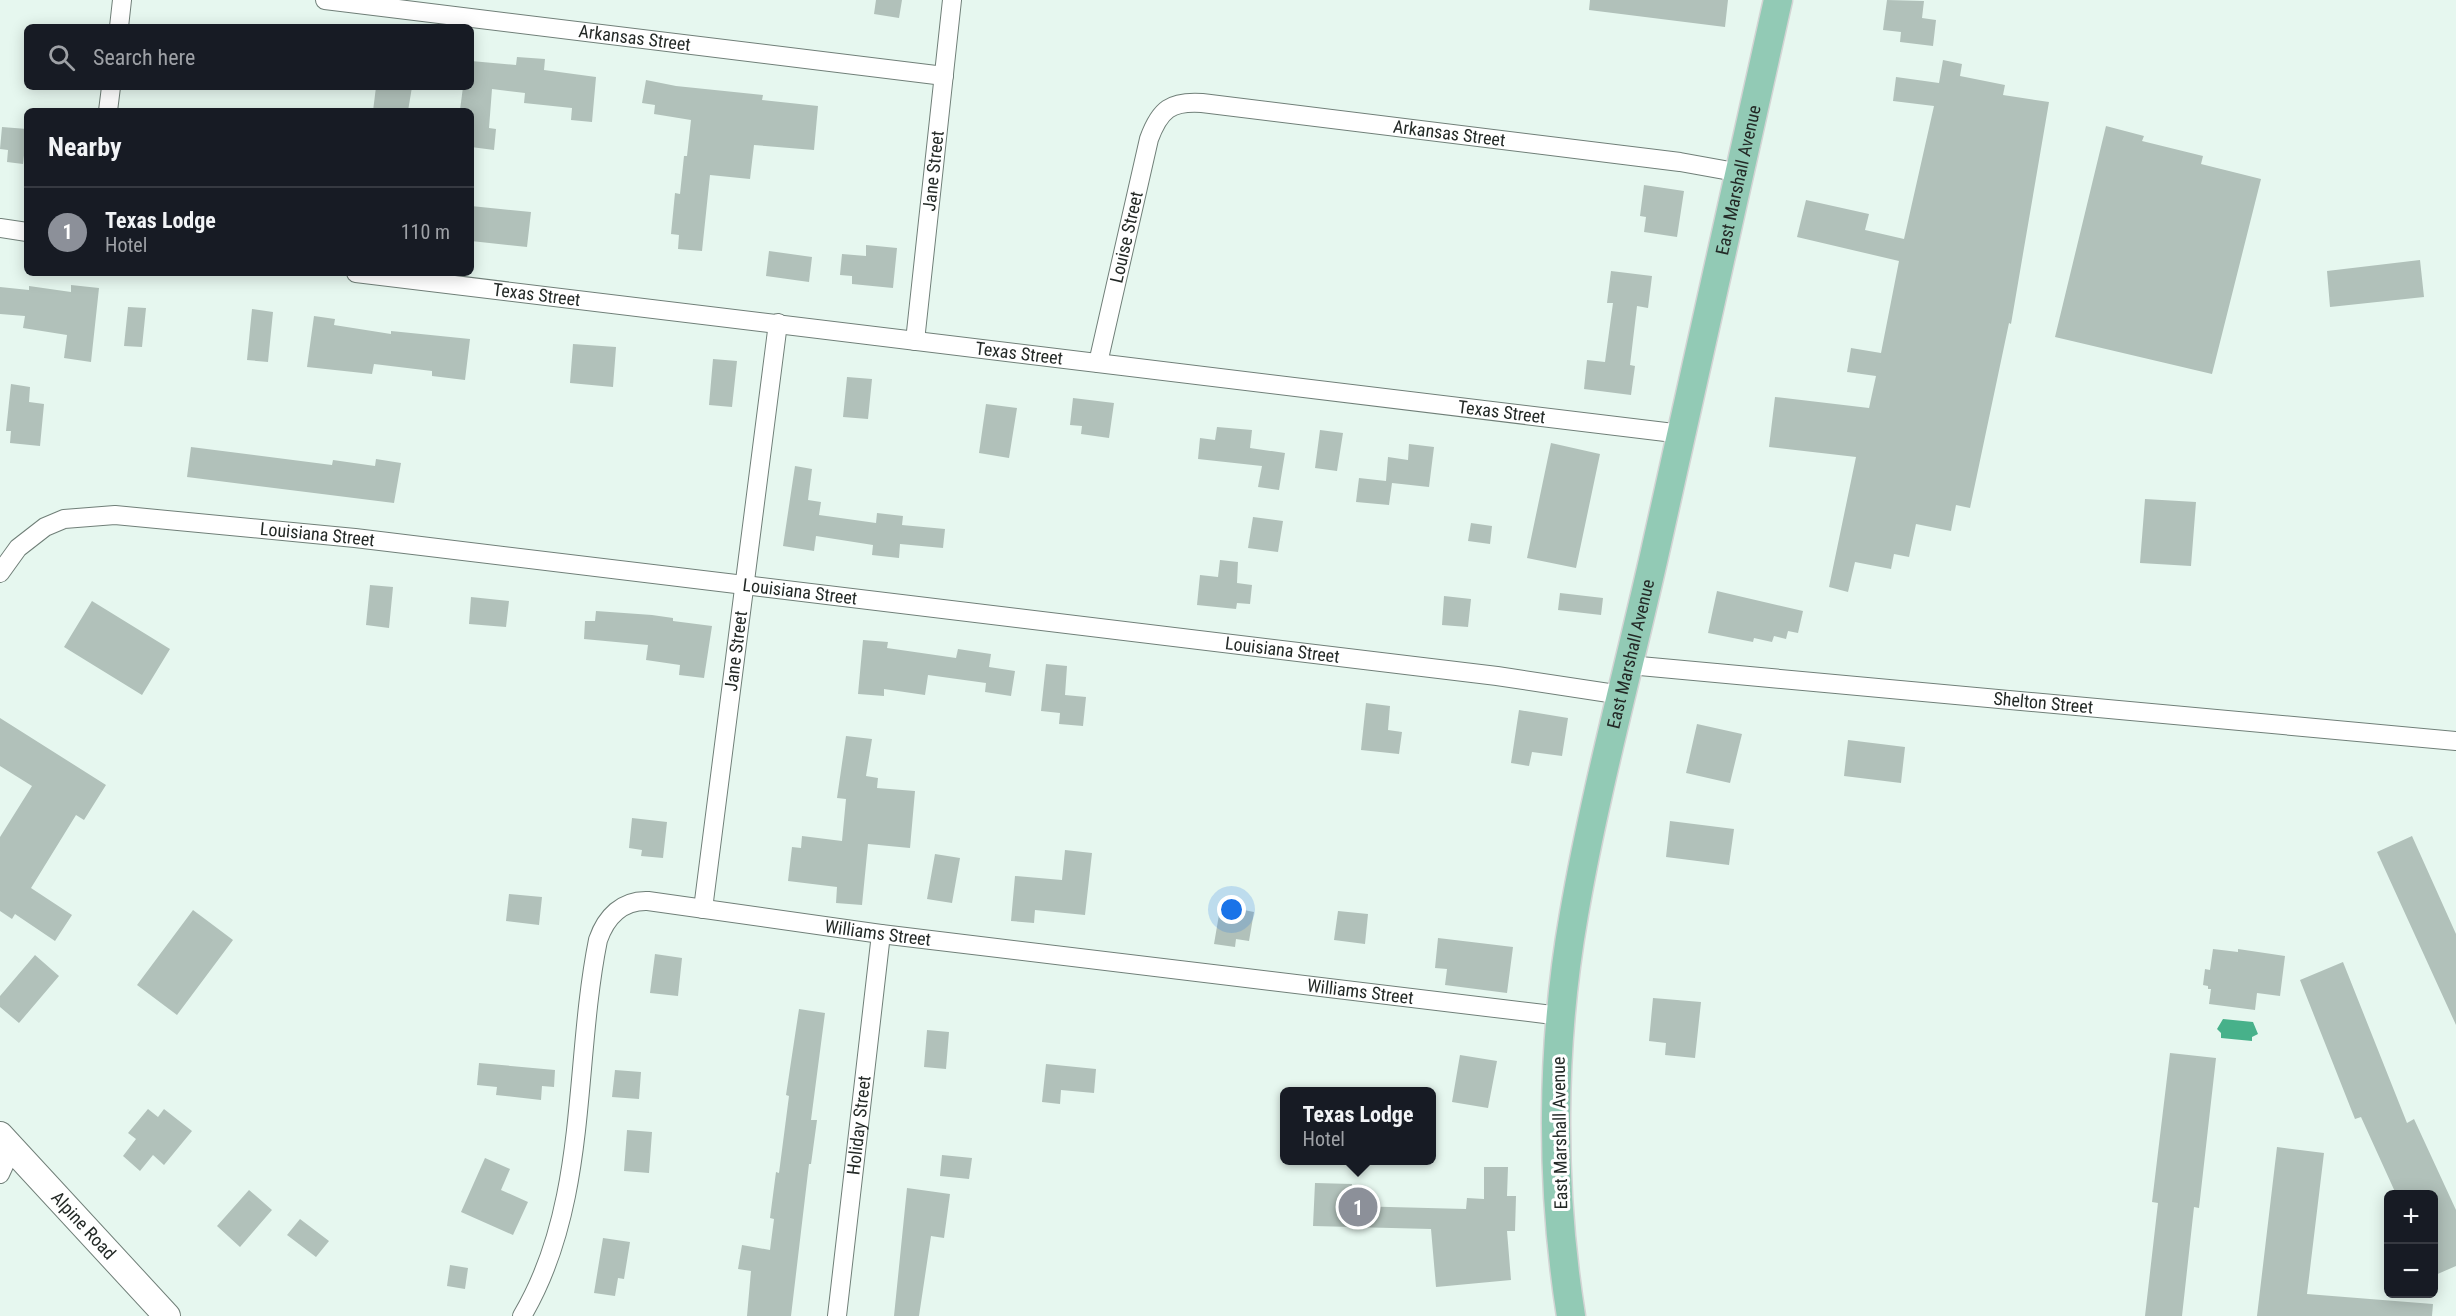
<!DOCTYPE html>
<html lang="en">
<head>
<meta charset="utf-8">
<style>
  :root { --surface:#171b24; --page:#20242c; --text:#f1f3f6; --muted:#9ea1a6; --line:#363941; --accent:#8c9099 }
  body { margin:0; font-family:"Roboto Condensed",sans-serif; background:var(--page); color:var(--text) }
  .controls { position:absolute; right:18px; bottom:18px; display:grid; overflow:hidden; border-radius:9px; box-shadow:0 3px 15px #0003 }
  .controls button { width:54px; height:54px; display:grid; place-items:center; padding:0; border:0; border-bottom:2px solid var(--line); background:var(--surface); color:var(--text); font:30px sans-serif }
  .you { position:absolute; left:1232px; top:910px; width:21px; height:21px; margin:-15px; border:4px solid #fff; border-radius:50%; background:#1a73e8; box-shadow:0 0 0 9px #1a73e833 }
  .badge { display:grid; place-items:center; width:39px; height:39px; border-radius:50%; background:var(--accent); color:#fff; font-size:20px; font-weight:700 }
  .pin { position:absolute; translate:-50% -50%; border:3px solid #fff; box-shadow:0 2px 6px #0006 }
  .popup { position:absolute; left:1280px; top:1087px; width:156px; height:78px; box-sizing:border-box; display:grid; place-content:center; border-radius:9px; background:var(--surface); filter:drop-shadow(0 2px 4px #0005); font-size:20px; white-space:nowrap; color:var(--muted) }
  .popup b { font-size:22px; color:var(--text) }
  .popup::after { content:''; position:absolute; left:50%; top:100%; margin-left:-12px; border:12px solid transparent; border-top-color:var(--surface) }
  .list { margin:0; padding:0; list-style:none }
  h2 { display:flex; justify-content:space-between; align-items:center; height:78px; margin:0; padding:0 24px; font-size:26px }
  h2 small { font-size:20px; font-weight:400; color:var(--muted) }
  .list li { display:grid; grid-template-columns:39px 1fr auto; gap:18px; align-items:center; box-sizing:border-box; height:90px; padding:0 24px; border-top:2px solid var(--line) }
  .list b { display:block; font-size:22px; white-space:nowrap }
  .list p { margin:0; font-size:20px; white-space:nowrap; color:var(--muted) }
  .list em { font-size:20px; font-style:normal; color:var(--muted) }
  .icon { flex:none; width:33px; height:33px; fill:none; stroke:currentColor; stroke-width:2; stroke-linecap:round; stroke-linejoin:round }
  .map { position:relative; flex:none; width:2456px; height:1316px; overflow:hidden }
  .search { position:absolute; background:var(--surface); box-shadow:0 3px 15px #0003; left:24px; top:24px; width:450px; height:66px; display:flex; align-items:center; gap:15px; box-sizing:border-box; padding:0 21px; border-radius:9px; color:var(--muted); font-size:22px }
  .panel { position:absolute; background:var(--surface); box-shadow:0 3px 15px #0003; left:24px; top:108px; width:450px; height:168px; border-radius:9px }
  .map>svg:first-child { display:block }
</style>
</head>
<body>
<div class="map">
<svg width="2456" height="1316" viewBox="0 0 2456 1316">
  <rect width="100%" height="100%" fill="#e6f7ef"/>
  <path fill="#47b18a" d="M2223 1019 2253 1022 2258 1034 2252 1037V1041L2221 1038V1033L2217 1029Z"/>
  <path fill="#b1c1ba" d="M876 0H902L899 18 874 14Z
    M1590 0H1728L1725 27 1589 10Z
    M1887 0 1924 1 1922 18 1936 20 1933 46 1900 42 1901 32 1883 30Z
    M517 57 545 59 544 70 596 77 592 122 571 120 572 108 524 103 525 93 492 89 489 128 496 129 494 150 471 147V111L460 110 463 87H471V61L516 65Z
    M1943 60 1962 64 1960 76 2005 85 2003 95 2049 102 2011 324 2009 323 1970 508 1956 505 1951 531 1916 524 1909 557 1894 554 1891 569 1855 562 1848 592 1829 587 1856 457 1769 447 1775 397 1869 408 1876 376 1847 372 1851 348 1881 353 1899 261 1797 237 1806 200 1869 214 1865 230 1904 239 1934 106 1893 101 1896 77 1939 83Z
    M646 80 676 86 763 95 762 100 818 106 814 150 754 145 750 179 710 175 702 251 678 249 679 235 671 234 675 193 680 194 684 156H687L691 120 654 114 655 105 642 103Z
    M376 87H412L408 111H373Z
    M2106 126 2144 136 2142 141 2203 156 2201 164 2261 179 2212 374 2055 337Z
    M2 127 27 129 23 164 7 162 8 150 0 149Z
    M1644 185 1684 191 1677 237 1644 232 1646 217 1640 216Z
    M471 206 531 212 527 247 471 241Z
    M866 245 897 248 893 288 852 284V276L840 275 842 254 866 256Z
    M769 251 812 257 809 282 766 276Z
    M2420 260 2424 297 2330 307 2327 271Z
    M1611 271 1652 276 1648 308 1637 306 1630 365 1635 366 1631 395 1584 389 1587 360 1605 362 1613 303H1607Z
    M71 285 99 288 91 362 64 358 67 335 23 328 25 316 0 314V287L29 290V286L71 292Z
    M128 307 146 308 142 347 124 346Z
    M252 309 273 312 268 362 247 360Z
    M314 316 335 319 334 325 391 334V331L470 339 465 380 432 376V371L374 364 372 374 307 367Z
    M573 344 616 347 613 387 570 383Z
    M713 359 737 361 732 407 709 405Z
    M847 377 872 379 868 419 843 417Z
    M11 384 30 387 29 402 44 404 40 446 10 443 11 431H6Z
    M1073 398 1114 403 1109 438 1081 434 1082 426 1070 425Z
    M986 404 1017 408 1009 458 979 453Z
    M1217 427 1252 430 1250 448 1285 453 1279 490 1258 487 1262 466 1198 459 1200 438 1215 440Z
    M1320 430 1343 433 1337 471 1315 468Z
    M1551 443 1600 454 1576 568 1527 558Z
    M1409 444 1434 447 1429 487 1392 483 1389 505 1356 502 1359 478 1386 481 1388 457 1408 460Z
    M191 447 332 465 333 460 375 466 376 459 401 463 394 503 187 477Z
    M795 466 812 469 808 500 821 502 819 515 876 523 877 513 903 516 902 525 945 529 943 548 900 544 899 558 872 555 873 545 816 536 814 551 783 546Z
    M2145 499 2196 502 2191 566 2140 563Z
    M1253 517 1283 521 1278 552 1248 548Z
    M1471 523 1492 526 1490 544 1468 541Z
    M1220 560 1238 562 1237 583 1252 585 1250 604 1237 603 1236 609 1197 605 1200 575 1218 577Z
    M370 585 393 587 389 628 366 625Z
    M1717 591 1803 611 1798 633 1788 631 1786 639 1774 636 1772 642 1754 638 1753 642 1708 633Z
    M1560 593 1603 598 1601 615 1558 610Z
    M1444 596 1471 599 1468 627 1442 625Z
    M471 597 509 601 506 627 469 624Z
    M92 601 170 649 142 695 64 647Z
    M596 611 652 615 673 618V621L712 626 704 678 679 675 680 665 646 660 648 645 584 639 585 621H595Z
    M863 640 888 642 887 648 956 658 958 649 991 654 989 667 1015 671 1011 696 985 692 986 683 928 675 925 695 884 689V696L858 694Z
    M1046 664 1067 666 1065 695 1086 697 1083 726 1059 724 1060 713 1041 711Z
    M1366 703 1390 706 1388 730 1402 732 1399 754 1361 750Z
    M1519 710 1568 718 1562 756 1532 752 1529 766 1511 763Z
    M0 718 106 785 84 820 76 815 31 888 72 915 55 941 15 914 12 919 0 911V837L32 786 0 766Z
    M1697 724 1742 734 1730 783 1686 773Z
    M846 736 872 739 866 776 878 778 877 788 915 791 910 848 868 844 862 905 836 903 837 887 788 881 792 847 801 848 802 836 842 841 846 799 837 798Z
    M1848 740 1905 747 1901 783 1844 776Z
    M632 818 667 822 663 858 641 856 642 850 629 848Z
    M1670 821 1734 829 1729 865 1666 857Z
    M2412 836 2456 934V1025L2377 852Z
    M1065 850 1092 853 1085 915 1035 910 1034 923 1011 921 1015 876 1062 880Z
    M935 854 960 858 952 903 927 899Z
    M509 894 542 897 539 925 506 921Z
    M1221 903 1244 907V910L1254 912 1249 941 1236 939 1235 947 1214 944Z
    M193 910 233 940 177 1015 137 985Z
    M1338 911 1368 914 1365 944 1334 940Z
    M1438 938 1513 947 1507 993 1445 985 1447 969 1435 968Z
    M2213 949 2238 952V949L2285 956 2280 996 2257 993 2255 1010 2209 1004 2211 989H2208V986L2203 985 2205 969 2210 970Z
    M655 954 682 958 678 996 650 993Z
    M35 955 59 976 19 1023 0 1007V996Z
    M2343 962 2407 1123 2414 1119 2456 1210V1266L2433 1276V1194H2396L2361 1117 2355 1119 2300 980Z
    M1653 998 1701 1002 1695 1058 1665 1055 1666 1043 1649 1041Z
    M799 1009 825 1013 811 1120H817L811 1164H809L791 1316H747L751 1271 738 1269 742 1245 770 1250 774 1219 770 1218 776 1172 779 1173 789 1096 786 1095Z
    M927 1030 949 1032 946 1069 924 1067Z
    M2170 1053 2216 1058 2199 1208 2194 1207 2182 1316H2145L2158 1203 2152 1202Z
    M1460 1055 1497 1061 1488 1108 1452 1102Z
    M479 1063 555 1070 554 1087 542 1086 541 1100 496 1095 497 1087 477 1085Z
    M1046 1064 1096 1069 1094 1093 1061 1090 1060 1104 1042 1102Z
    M615 1070 641 1072 639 1099 612 1097Z
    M148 1109 158 1117 164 1109 192 1131 164 1165 153 1155 140 1171 123 1156 136 1139 128 1133Z
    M627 1130 652 1132 649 1173 624 1171Z
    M2277 1147 2324 1153 2307 1294 2433 1304 2432 1316H2257Z
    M942 1155 972 1158 969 1179 940 1176Z
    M485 1158 510 1169 501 1190 528 1202 513 1235 461 1212Z
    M1484 1167H1508L1507 1196H1516L1515 1231H1507L1511 1280 1436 1287 1431 1229 1313 1226 1315 1183 1352 1184 1351 1206 1466 1209 1467 1198 1484 1199Z
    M907 1188 950 1194 944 1238 931 1236 919 1316H894Z
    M249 1190 272 1210 240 1247 217 1226Z
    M300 1219 329 1241 316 1257 287 1235Z
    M603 1238 630 1242 624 1279 618 1278 615 1296 594 1293Z
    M450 1265 468 1268 465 1289 447 1286Z"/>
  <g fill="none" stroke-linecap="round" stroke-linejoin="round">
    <defs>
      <g id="minor">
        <path id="s1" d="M325 0 944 76"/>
        <path d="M119 27 122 0"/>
        <path d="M108 111 111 87"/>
        <path d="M0 228 27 232"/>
        <path id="s2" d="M356 273 1682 434"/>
        <path id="s3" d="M915 341 952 0"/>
        <path id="s4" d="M1098 363 1149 139C1160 109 1171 101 1202 103L1680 162 1741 173"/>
        <path id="s5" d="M0 573 18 548 45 527 64 519 115 515 355 538 1497 676 1622 695"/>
        <path id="s6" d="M1629 665 2456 741"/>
        <path id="s7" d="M703 909 778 323"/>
        <path d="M0 1174 12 1148"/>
        <path id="s8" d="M522 1316C589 1203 573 1065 598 940 606 917 622 900 648 901L881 934 1561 1016"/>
        <path id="s9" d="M837 1316 881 934"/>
      </g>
      <g id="secondary">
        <path id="s10" d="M0 1135 167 1316"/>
      </g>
      <g id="primary">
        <path id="s11" d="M1571 1316C1550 1184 1551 1045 1574 914 1595 792 1628 672 1655 552 1697 368 1738 184 1778 0"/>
      </g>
    </defs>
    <use href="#minor" stroke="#707f78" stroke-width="20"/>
    <use href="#secondary" stroke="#707f78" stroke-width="28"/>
    <use href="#primary" stroke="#d3d4d4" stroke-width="31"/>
    <use href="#minor" stroke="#fff" stroke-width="18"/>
    <use href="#secondary" stroke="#fff" stroke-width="26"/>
    <use href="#primary" stroke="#92cab5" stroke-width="28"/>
  </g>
  <g text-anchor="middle" stroke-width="6" stroke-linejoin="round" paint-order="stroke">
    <g font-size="18" fill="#232926" stroke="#fff">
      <text dy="6" stroke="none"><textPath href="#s1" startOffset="312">Arkansas Street</textPath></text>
      <text dy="6" stroke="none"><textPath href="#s4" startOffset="550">Arkansas Street</textPath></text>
      <text dy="6" stroke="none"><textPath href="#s3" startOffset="171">Jane Street</textPath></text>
      <text dy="6" stroke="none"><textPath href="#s11" startOffset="1156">East Marshall Avenue</textPath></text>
      <text dy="6" stroke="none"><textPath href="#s4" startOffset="129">Louise Street</textPath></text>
      <text dy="6" stroke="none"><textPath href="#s2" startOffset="182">Texas Street</textPath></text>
      <text dy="6" stroke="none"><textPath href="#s2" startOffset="668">Texas Street</textPath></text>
      <text dy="6" stroke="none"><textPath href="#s2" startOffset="1154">Texas Street</textPath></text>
      <text dy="6" stroke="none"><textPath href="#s5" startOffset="340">Louisiana Street</textPath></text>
      <text dy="6" stroke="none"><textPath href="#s5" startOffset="826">Louisiana Street</textPath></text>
      <text dy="6" stroke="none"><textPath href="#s5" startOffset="1312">Louisiana Street</textPath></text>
      <text dy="6" stroke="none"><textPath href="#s7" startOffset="260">Jane Street</textPath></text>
      <text dy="6" stroke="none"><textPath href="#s11" startOffset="670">East Marshall Avenue</textPath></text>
      <text dy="6" stroke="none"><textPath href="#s6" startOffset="416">Shelton Street</textPath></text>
      <text dy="6" stroke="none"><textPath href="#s8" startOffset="687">Williams Street</textPath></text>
      <text dy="6" stroke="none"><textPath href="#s8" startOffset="1173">Williams Street</textPath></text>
      <text dy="6" stroke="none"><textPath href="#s9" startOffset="192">Holiday Street</textPath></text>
      <text transform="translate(1560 1133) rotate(-91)" y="6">East Marshall Avenue</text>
      <text dy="6" stroke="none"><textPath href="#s10" startOffset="123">Alpine Road</textPath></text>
    </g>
  </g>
</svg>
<div class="controls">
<button>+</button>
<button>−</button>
</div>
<div class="you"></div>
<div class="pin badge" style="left:1358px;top:1207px">1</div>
<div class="popup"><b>Texas Lodge</b>Hotel</div>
<div class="search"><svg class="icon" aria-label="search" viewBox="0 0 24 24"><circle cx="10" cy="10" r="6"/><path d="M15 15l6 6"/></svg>Search here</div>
<section class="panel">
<h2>Nearby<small></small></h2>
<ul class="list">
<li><span class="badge">1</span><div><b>Texas Lodge</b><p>Hotel</p></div><em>110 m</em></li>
</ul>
</section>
</div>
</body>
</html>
